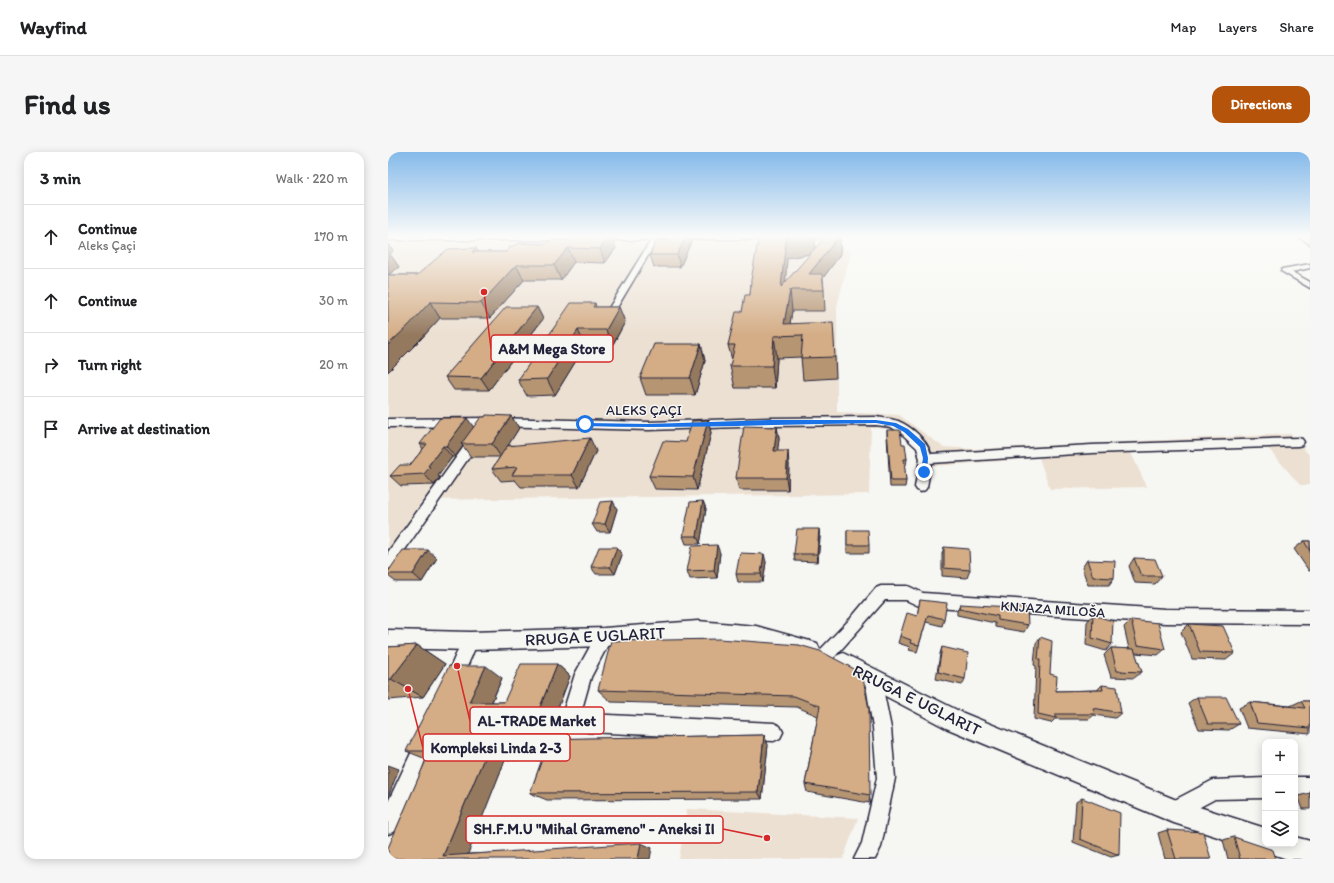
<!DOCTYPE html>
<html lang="en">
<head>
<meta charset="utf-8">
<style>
  :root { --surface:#fff; --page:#f6f6f6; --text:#202124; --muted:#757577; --line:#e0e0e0; --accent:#b45309 }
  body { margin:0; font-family:Itim,sans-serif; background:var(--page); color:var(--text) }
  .controls { position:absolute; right:12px; bottom:12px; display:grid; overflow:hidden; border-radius:8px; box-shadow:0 2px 10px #0003 }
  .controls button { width:36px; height:36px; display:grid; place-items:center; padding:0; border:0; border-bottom:1px solid var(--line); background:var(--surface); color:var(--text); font:20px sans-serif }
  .stop { position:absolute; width:12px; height:12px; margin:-9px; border:3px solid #1a73e8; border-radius:50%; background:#fff }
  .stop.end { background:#1a73e8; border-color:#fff; box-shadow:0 1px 4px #0008 }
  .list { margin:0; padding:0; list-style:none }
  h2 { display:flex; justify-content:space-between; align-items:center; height:52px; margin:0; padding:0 16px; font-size:17px }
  h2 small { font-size:13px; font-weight:400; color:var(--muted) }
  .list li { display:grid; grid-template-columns:26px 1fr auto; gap:12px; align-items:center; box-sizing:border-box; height:64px; padding:0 16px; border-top:1px solid var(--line) }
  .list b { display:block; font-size:15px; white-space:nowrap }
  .list p { margin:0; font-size:13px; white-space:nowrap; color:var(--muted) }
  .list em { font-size:13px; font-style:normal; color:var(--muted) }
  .icon { flex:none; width:22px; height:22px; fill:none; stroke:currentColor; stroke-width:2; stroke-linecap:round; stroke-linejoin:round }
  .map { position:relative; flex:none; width:922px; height:707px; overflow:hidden; border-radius:12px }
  header { display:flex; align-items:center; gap:24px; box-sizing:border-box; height:56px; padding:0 20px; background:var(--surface); border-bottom:1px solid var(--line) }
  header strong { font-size:19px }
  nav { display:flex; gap:22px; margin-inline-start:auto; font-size:14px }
  .intro { display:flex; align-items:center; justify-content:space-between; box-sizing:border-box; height:96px; padding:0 24px }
  h1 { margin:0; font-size:28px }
  .button { padding:10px 18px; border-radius:12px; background:var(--accent); color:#fff; font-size:14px; font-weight:700 }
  main { display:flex; gap:24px; padding:0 24px }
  aside { flex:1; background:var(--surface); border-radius:12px; box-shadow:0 2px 10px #0003 }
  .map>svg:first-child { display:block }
</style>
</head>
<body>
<header>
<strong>Wayfind</strong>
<nav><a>Map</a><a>Layers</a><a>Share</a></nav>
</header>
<div class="intro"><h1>Find us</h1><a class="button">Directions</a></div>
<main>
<aside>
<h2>3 min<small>Walk · 220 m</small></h2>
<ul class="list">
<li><svg class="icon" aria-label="ahead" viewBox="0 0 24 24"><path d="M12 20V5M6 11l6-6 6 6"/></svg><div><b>Continue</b><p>Aleks Çaçi</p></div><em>170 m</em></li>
<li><svg class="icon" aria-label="ahead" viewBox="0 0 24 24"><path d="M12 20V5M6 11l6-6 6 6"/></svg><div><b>Continue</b></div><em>30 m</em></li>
<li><svg class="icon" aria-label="right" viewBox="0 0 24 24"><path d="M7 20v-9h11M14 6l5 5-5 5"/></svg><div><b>Turn right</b></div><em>20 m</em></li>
<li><svg class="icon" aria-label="arrive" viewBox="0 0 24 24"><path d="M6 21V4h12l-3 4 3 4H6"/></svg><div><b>Arrive at destination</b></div></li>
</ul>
</aside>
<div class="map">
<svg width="922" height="707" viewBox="0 0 922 707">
  <rect width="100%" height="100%" fill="#f6f6f2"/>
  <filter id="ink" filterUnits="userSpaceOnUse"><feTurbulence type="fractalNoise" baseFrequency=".025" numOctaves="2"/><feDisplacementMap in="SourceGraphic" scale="8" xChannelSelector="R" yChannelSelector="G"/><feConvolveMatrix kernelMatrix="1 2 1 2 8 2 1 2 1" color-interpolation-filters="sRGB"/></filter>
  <g filter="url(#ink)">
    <path fill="#ece0d2" d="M0 84H432L463 100 449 154V260L511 263 555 295 588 297 903 282 922 304V333H912L880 296 742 299 759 335 662 337 651 306 547 314 515 278 483 276 481 342 35 348 0 397Z
      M299 657 470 666 455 707H291Z"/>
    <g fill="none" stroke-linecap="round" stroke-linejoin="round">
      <defs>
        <path id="minor" d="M0 84H391L392 85 388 87H270L224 164 220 167 216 164 263 88H0Z
          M407 84H434L430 86 410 87H407Z
          M909 84H918L922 87V92Z
          M922 112V116L904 120 922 130V136L893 119 894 117Z
          M488 265C495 266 504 267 510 269 524 275 539 288 543 302L704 293 910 286 914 287 916 290 914 293 910 294 704 301 543 311 539 335 537 338 533 340 529 338 527 335 532 307 529 296 514 282 503 275 488 273 381 274 261 278 100 274 0 275V267L100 266 261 270 381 266Z
          M89 281 93 282 95 285 93 288 5 415 0 417V400L85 282Z
          M493 434H520L535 441 777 457 922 458V472L777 471 533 455 518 448H497L444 508 438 511 432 508 430 503 432 498 463 466 488 436Z
          M216 478 222 480 224 485 203 525 194 557 195 560 200 562 386 571 392 574 395 580 392 586 386 589 200 580 182 573 176 557 187 522 210 480Z
          M82 482 88 484 90 489 70 536 64 538 58 536 56 530 76 484Z
          M485 519 491 521 493 527 503 576 507 626 493 695 487 707H466L474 691 489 626 485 576 477 527 479 521Z
          M38 579 44 582 47 588 7 679 0 682V650L32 582Z
          M907 625H922V643H907Z
          M877 626V646L827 647 786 669 779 666 776 659 779 652 825 628Z"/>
        <path id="tertiary" d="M310 469 368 474 422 489 429 491 432 498 429 505 422 507 368 492 310 487 216 494 82 498 0 496V478L82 480 216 476Z
          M455 501 573 560 786 647 877 676V692H907V685L922 689V707H899L882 701 881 699 877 700 786 671 558 576 448 518 445 511 448 504Z"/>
      </defs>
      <use href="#minor" stroke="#22223b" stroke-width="3"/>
      <use href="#tertiary" stroke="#22223b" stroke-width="3"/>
      <use href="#minor" fill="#f6f6f2" fill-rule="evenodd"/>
      <use href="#tertiary" fill="#f6f6f2" fill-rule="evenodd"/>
    </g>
    <path fill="#b69573" stroke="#22223b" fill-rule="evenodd" d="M371 84 427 90V97L452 84V103L435 126 436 138 437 159H404L402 171 447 205 448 226 415 228 413 205 389 206 387 236H347L342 214 344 208 340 193 354 160 362 143ZM423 102 397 131 399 106Z
      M282 88H304L292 115H266L262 103Z
      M132 91 228 96 217 111 186 110 173 128H136L102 166H52L32 188 0 220V92L5 99 2 102 11 115 0 123H29L90 100H118Z
      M207 151 208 155H231L237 170 224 194H197L167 243 139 244 130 228Z
      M149 155 155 167 101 238H66L57 225Z
      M313 192 317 209 307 243H258L252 226Z
      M123 264 131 276 120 293 208 299 191 335H133L127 328 113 329 104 317 112 305H83L75 294 67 305H64L50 324 52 325 46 333 13 334 2 324 22 313 35 297 32 292Z
      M320 268 323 281 309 338 267 337 261 324 298 290Z
      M389 275 391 287 389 299 401 312 400 338H351L348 326Z
      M499 278 514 292 519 307 518 313H516L518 329 517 335H502L499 284Z
      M315 349 318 357 312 392H298L295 384Z
      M229 357 222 380H209L204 372Z
      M459 378 481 393V401H459Z
      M432 385 430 410 407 409 406 402Z
      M916 389H922V419H921L906 397Z
      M229 395 234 403 227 422H208L203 415Z
      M556 395 582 418 579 426 554 424V402Z
      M332 401 329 426 302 427 299 419Z
      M49 406 34 430H8L0 424V420Z
      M746 406 774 424 767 432 747 431 741 414Z
      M699 408 726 426 721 433H700L694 416Z
      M378 410 375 430H350L348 422Z
      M532 448 556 467 554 474 538 470 529 500 521 498 522 495 510 491 512 484 529 464Z
      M572 452 640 473 636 480 607 475V471L569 463V459Z
      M705 463 724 492 718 499 698 493 699 470Z
      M743 468 777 497 770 503 747 501 754 520 746 526 723 525 716 503 723 496 741 497 736 475Z
      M801 472 847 501 838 508 804 507 793 480Z
      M652 485 662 522 668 539 709 538 714 533 733 561 727 566 706 563 701 567H667L663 571 646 567 648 514 646 513 648 491Z
      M29 493 57 512 35 545 0 548V495Z
      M411 493 482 643 481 651 419 640 417 632 430 564 409 555 223 550 210 538Z
      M554 495 577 527 574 533 548 527 552 502Z
      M169 512 182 524 164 572 168 575 163 587 376 583 380 593 374 647 159 648 142 641 154 608H117L79 702 264 696 0 707 38 607 18 599 114 526 104 550H116Z
      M809 545 851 572 841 578 811 577 800 551Z
      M913 549H922V582L859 576 851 556 862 550 902 554Z
      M922 641V657H915L910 644Z
      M694 646 731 703 723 705 685 690 688 650Z
      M779 678 823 707H777L770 681Z
      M846 685 888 707H840L835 688Z"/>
    <path fill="#94795e" stroke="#22223b" d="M222 84H224L228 96 217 111 212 97Z
      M298 84H303L304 88 292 115 289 103Z
      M409 84H427V90L426 101 399 106 396 156 393 135 398 86Z
      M452 84V103L426 138 421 122Z
      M0 92 5 99 2 102 11 115 0 123Z
      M88 96 96 111 84 100Z
      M180 96 186 110 173 128 166 113Z
      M128 113 136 128 102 166 93 151Z
      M402 138 404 159 400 184 396 172Z
      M42 150 52 166 32 188 0 220V193Z
      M149 155 155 167 101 238 93 226Z
      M231 155 237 170 224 194 218 178Z
      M190 178 197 194 167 243 159 227Z
      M386 184 389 206 387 236 384 214Z
      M313 192 317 209 307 243 302 226Z
      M123 264 131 276 113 305 104 292Z
      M79 266 87 277 73 292 75 294 67 305 58 294Z
      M320 268 323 281 309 338 305 325Z
      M389 275 391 287 388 312 386 299Z
      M202 286 208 299 191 335 184 323Z
      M55 294 64 305 50 324 52 325 46 333 36 322 40 314Z
      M400 299 401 312 400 338 398 326Z
      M225 349 229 357 222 380 217 372Z
      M315 349 318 357 312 392 309 384Z
      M431 377 432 385 430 410 429 402Z
      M329 393 332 401 329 426 326 418Z
      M229 395 234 403 227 422 222 415Z
      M40 398 49 406 34 430 25 422Z
      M376 402 378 410 375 430 373 422Z
      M29 493 57 512 35 545 3 527Z
      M169 512 182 524 164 572 168 575 160 597 144 587 148 565Z
      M98 514 114 526 99 561 81 550Z
      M376 583 380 593 374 647 370 640Z
      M99 599 117 608 78 707 55 704Z
      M0 613 11 617 0 645Z
      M253 691 264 696 262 707H250Z"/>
    <path fill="#d4ad86" stroke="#22223b" d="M182 84H222L212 97 180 96 166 113H128L93 151 42 150 21 173 0 193V123H29L60 97 88 96 84 100H118L122 95 132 91 159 92 163 88H179Z
      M284 84H298L289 103H262L268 89 282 88Z
      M371 84H409L398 86 393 135 438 84H451L421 122H434L436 138H402L396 172 445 170 447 205 413 206 415 183 386 184 384 214H342L347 193H340L348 160H354L357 143H362L363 128Z
      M183 151H207L205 155H231L218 178H190L159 227 130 228Z
      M118 155H149L93 226 57 225Z
      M266 192H313L302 226H252Z
      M98 263 123 264 104 292H73L93 265H97Z
      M52 266H79L58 294H55L40 314 42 315 36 322 2 324 12 313H22L39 292H32Z
      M320 268 305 325 261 324 275 289 298 290 304 269Z
      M356 274 389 275 386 299H400L398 326H348Z
      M499 278H512L514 292H517L519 307H516L518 329H503Z
      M202 286 184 323H124L129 315 104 317 119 294Z
      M225 349 217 372H204L212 350Z
      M315 349 309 384H295L302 350Z
      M409 377H431L429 402H406Z
      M459 378H480L481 393H459Z
      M916 389H922V399Z
      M329 393 326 418 299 419 304 394Z
      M211 395H229L222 415H203Z
      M556 395 581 397 582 418 556 416Z
      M15 398H40L25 422H0V420Z
      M352 401 376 402 373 422H348Z
      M746 406 767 407 774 424H753Z
      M699 408 727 409 726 426 705 425Z
      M532 448 559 451 556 467 540 463 531 493 522 491 523 488 512 484 519 461 529 464Z
      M572 452 639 456 640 473 610 468V464L571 456Z
      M705 463 725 469 724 492 704 486Z
      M743 468 770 471 777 497 749 493Z
      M801 472 835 474 847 501 812 500Z
      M652 485 664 489 662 522 669 524 668 539 715 538 714 533 729 535 733 561 705 556 707 562H668V566L650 562 652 508 650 507Z
      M331 487 411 493 432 499 474 521 481 557 482 643 417 632 432 554 406 544 210 538 223 489Z
      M29 493 3 527 0 528V495Z
      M554 495 580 501 577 527 550 520Z
      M723 496 746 497 754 520 729 519Z
      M133 512H169L148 565H153L144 587 376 583 370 640 142 641 157 599H99L55 704 253 691 250 707H0V696L42 599H18L61 514H98L81 550H116Z
      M809 545H838L851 572H820Z
      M913 549H922V576L869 571 862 550 917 556Z
      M694 646 732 661 731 703 692 687Z
      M779 678 815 680 823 707H788Z
      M846 685 885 698 888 707H852Z"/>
  </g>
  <linearGradient id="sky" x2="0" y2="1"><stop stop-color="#85baea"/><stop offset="0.46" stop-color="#fbfbf9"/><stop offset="1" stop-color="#fbfbf9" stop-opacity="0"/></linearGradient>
  <rect width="922" height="183" fill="url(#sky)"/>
  <path fill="#1a73e8" d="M381 268H488L508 271 520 277 537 292 540 306 539 320 536 323 533 320 535 306 532 295 516 280 505 274 488 271C391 272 294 277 197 274L194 272 197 271 261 272Z"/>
  <g text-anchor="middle" stroke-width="3" stroke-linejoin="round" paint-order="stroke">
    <g font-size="14" fill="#22223b" stroke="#f6f6f2">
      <text x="256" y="263">ALEKS ÇAÇI</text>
      <text transform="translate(665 457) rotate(4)" y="5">KNJAZA MILOŠA</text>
    </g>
    <g font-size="17" fill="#22223b" stroke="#f6f6f2">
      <text transform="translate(207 484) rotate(-3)" y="6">RRUGA E UGLARIT</text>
      <text transform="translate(529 548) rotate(26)" y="6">RRUGA E UGLARIT</text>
    </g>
  </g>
  <path fill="none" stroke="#d62828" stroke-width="1.5" d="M96 140L103 197M69 514L82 569M20 537L35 596M379 686L335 677"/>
  <g fill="#d62828" stroke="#f6f6f2" stroke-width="1.5">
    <circle cx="96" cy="140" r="4"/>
    <circle cx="69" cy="514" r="4"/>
    <circle cx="20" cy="537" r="4"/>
    <circle cx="379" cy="686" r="4"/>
  </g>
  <g fill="#f6f6f2" stroke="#d62828" stroke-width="1.5">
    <rect x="103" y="183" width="122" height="27" rx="4"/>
    <rect x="82" y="555" width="134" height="27" rx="4"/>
    <rect x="35" y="582" width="147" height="27" rx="4"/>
    <rect x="78" y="664" width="257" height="27" rx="4"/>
  </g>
  <g font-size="15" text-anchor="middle" font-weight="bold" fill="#22223b">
    <text x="164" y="202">A&amp;M Mega Store</text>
    <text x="149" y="574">AL-TRADE Market</text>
    <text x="108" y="601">Kompleksi Linda 2-3</text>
    <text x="206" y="682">SH.F.M.U "Mihal Grameno" - Aneksi II</text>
  </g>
</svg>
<div class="controls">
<button>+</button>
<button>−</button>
<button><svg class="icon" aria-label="layers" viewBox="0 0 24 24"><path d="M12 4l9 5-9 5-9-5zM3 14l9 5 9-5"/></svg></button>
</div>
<div class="stop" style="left:197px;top:272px"></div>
<div class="stop end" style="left:536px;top:320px"></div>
</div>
</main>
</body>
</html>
